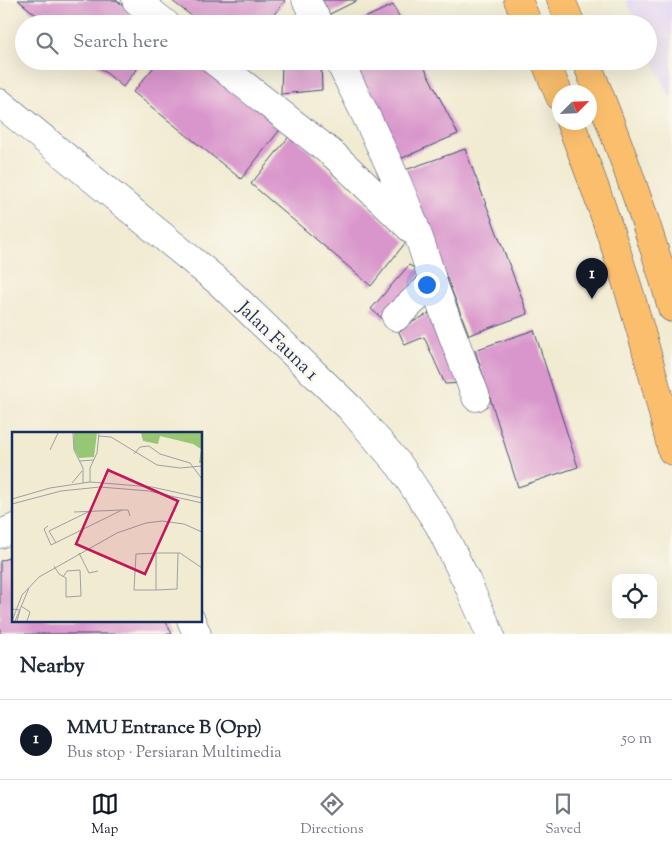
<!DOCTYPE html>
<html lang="en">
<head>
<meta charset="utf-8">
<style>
  :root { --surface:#fff; --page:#f6f6f7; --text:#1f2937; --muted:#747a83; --line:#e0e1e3; --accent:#111827 }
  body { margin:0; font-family:"Sorts Mill Goudy",serif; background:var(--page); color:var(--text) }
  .controls { position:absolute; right:15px; bottom:15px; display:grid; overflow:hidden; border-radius:10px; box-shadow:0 5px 20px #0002 }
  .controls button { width:45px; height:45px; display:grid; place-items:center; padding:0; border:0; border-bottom:1px solid var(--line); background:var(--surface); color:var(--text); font:25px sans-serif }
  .compass { position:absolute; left:552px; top:85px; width:45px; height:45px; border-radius:50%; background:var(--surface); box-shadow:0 5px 20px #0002; rotate:66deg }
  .you { position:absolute; left:426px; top:284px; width:18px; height:18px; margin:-12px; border:4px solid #fff; border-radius:50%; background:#1a73e8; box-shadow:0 0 0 8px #1a73e833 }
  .badge { display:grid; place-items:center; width:32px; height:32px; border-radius:50%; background:var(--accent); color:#fff; font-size:16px; font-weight:700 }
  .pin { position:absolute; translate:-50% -41px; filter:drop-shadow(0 1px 2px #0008) }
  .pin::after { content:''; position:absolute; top:26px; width:18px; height:15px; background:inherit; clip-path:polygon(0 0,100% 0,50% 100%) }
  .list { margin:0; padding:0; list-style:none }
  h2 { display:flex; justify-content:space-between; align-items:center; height:65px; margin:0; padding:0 20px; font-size:21px }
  h2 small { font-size:16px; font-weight:400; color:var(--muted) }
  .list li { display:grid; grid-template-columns:32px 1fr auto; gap:15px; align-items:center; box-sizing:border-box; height:80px; padding:0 20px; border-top:1px solid var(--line) }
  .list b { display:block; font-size:19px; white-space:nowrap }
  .list p { margin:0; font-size:16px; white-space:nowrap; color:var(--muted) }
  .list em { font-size:16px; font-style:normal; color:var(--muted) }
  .icon { flex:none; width:28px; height:28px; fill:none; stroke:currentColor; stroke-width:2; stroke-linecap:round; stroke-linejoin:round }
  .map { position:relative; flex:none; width:672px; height:634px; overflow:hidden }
  .search { position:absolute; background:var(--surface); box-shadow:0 5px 20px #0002; left:15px; right:15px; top:15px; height:55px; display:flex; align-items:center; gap:12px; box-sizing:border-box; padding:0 18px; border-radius:28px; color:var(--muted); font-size:19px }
  .sheet { height:145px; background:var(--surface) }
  nav { display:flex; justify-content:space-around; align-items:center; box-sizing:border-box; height:70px; border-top:1px solid var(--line); background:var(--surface); font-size:14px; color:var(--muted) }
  nav a { display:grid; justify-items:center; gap:2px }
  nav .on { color:var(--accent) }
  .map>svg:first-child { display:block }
</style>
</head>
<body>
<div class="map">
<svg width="672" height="634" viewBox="0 0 672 634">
  <rect width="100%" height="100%" fill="#fbf7ec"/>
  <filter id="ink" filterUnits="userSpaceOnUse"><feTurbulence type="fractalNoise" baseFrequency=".02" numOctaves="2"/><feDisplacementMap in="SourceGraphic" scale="10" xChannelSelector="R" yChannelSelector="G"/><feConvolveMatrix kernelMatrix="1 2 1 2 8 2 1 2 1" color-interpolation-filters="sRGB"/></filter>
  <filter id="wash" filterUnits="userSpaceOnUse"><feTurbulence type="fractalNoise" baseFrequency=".0096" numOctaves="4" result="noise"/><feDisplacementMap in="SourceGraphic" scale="20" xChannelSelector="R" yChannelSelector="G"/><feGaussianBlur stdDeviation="1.12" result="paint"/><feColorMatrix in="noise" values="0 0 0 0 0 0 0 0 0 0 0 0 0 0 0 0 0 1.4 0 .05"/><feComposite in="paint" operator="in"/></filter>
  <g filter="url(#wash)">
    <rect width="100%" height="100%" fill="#f1ebd2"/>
    <path fill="#e2d4f3" d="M626 0H672V102L648 49V24H637Z"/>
    <g id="blocks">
      <path fill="#d996cc" d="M18 0H116L148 24H47Z
        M171 0H284L285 1 266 24H202Z
        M320 0H358L328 15Z
        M393 5 403 24H351Z
        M92 61H143L123 87Z
        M159 61H196L282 127 241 179 133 92Z
        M250 61H261L257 67Z
        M282 61H321L322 90 281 94Z
        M352 61H421L458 134 400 159Z
        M291 134 406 242 371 286 251 184Z
        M465 149 528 314 469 335 405 170Z
        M409 265 422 272 384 320 371 309Z
        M433 311 463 383 445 384 424 337 405 345 398 330Z
        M534 330 578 467 518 487 475 350Z
        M14 556V620H165L172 634H0V561Z"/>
    </g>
  </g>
  <g filter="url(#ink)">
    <use href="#blocks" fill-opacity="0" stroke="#3b4b6f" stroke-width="1"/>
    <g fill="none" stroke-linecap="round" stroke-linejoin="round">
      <defs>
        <path id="minor" d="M136 0 166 24
          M306 0 319 24
          M214 61 335 156 412 230
          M339 61C375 134 413 207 434 286L423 292 396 317
          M0 103 220 283 350 408 400 466 439 525 467 582 490 634
          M434 286 476 397
          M0 534 14 528
          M191 620 197 634"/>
        <path id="major" d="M518 0 528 24
          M561 0 571 24
          M545 61 560 97
          M586 61C619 142 648 224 672 308
          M570 122C612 227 646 341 672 451"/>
      </defs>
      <use href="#minor" stroke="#3b4b6f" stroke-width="29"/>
      <use href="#major" stroke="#3b4b6f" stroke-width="29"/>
      <use href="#minor" stroke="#fff" stroke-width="28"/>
      <use href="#major" stroke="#fabe6d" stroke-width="28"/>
    </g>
  </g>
  <g text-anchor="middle" stroke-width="5" stroke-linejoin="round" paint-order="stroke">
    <g font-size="19" fill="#1b2f5e" stroke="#fbf7ec">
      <text transform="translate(279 340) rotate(44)" y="7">Jalan Fauna 1</text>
    </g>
  </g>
  <g transform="translate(12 432)">
    <rect width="190" height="190" fill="#f1ebd2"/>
    <path d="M62 1H85L82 25 67 26 62 17ZM129 1H190V31H187L189 17 181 12 148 4 146 12 131 9Z" fill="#97c675"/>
    <path fill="none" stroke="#9ba0a4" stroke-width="1" d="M61 1 62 18 71 36V51M87 4 99 5 145 33 168 36 190 34M38 18 46 1M122 22 128 15 137 14 148 22 178 31 190 47M67 29 82 28M78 50V36L85 21 87 1M60 51 70 39M0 67 38 56 78 50 140 55 190 66M0 72 49 59 88 55 137 59 190 71M62 80 110 78H116L118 84M36 94 32 97 39 113 110 78M44 111 37 99 80 78M67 121 77 141 86 139M144 121V158H122L124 122 144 121H168L190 136M42 134 47 142 54 146V165L69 164 68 138 55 139 51 145M144 158 165 157 166 121M9 174 18 180 15 189M0 177 8 178 5 189M0 189 10 163 27 145 105 101 134 91 150 89 172 92 190 100M3 189 17 156"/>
    <path fill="#c2185b" fill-opacity="0.15" stroke="#c2185b" stroke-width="2.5" d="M96 38 166 69 133 142 64 112Z"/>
    <rect width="190" height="190" fill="none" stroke="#1b2f5e" stroke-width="2.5"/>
  </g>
</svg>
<div class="controls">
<button><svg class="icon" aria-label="locate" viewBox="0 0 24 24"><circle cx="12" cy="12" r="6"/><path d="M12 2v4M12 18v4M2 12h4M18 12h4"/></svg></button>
</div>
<svg class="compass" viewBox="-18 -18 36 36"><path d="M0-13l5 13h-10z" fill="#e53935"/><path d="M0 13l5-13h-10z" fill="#747a83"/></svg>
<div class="you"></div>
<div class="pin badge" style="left:592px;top:299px">1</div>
<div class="search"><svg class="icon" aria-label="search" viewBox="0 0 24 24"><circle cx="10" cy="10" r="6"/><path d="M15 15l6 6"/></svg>Search here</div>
</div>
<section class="sheet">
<h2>Nearby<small></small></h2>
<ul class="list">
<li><span class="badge">1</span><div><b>MMU Entrance B (Opp)</b><p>Bus stop · Persiaran Multimedia</p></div><em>50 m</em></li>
</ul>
</section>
<nav>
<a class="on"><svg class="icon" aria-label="map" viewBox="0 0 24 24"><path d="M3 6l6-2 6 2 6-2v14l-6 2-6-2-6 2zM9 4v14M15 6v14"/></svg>Map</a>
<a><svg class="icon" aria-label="directions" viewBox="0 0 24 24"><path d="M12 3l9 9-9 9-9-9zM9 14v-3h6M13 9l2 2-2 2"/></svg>Directions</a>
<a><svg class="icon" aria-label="saved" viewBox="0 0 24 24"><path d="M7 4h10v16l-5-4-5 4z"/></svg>Saved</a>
</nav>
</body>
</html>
